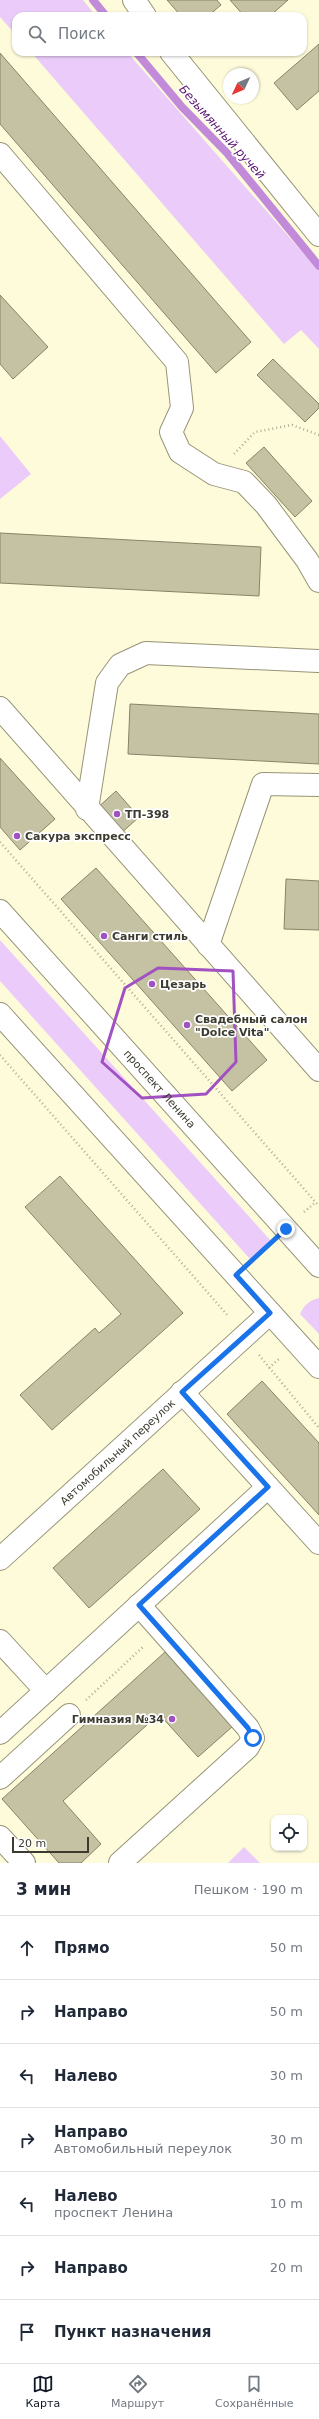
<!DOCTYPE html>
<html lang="ru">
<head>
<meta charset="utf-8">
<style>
  :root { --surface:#fff; --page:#f6f6f7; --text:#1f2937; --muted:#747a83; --line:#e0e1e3; --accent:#111827 }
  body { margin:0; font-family:"DejaVu Sans",sans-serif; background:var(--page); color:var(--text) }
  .controls { position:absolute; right:12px; bottom:12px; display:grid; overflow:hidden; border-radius:8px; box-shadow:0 1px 3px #0004 }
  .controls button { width:36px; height:36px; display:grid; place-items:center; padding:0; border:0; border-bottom:1px solid var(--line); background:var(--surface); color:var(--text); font:20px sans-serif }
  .compass { position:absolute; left:223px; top:68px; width:36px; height:36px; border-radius:50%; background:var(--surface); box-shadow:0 1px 3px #0004; rotate:226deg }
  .scale { position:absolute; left:12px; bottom:10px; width:77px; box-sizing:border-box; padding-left:4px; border:2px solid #3d3b2f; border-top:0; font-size:11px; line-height:14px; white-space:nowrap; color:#3d3b2f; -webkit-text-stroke:3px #fff; paint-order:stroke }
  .stop { position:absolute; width:12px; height:12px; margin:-9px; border:3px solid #1a73e8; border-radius:50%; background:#fff }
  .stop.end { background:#1a73e8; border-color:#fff; box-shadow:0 1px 4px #0008 }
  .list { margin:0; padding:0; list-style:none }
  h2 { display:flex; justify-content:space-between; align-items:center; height:52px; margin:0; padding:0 16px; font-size:17px }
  h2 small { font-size:13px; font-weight:400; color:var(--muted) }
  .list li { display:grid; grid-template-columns:26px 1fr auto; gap:12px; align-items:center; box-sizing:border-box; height:64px; padding:0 16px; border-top:1px solid var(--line) }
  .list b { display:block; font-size:15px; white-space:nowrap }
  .list p { margin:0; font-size:13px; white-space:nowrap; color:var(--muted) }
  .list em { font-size:13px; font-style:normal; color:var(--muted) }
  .icon { flex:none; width:22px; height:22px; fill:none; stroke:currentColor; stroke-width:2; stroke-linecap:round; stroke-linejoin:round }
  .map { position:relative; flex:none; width:319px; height:1863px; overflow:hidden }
  .search { position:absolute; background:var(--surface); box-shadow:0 1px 3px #0004; left:12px; right:12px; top:12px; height:44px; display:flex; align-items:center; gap:10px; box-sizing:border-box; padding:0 14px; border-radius:12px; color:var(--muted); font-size:15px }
  .sheet { height:500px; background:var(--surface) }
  nav { display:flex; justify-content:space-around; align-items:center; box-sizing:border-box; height:56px; border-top:1px solid var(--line); background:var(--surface); font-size:11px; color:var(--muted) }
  nav a { display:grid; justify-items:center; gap:2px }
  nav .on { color:var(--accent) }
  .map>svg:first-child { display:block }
</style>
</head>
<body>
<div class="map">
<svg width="319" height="1863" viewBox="0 0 319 1863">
  <rect width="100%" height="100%" fill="#fefbdb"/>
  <path fill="#eacbf9" d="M0 0H83L96 16H16V35L0 17Z
    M31 52H127L319 271V349L301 330 284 344Z
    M0 436 31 474 0 499Z
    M0 940 271 1241 257 1257 250 1259 0 981Z
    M319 1298V1334L300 1314C304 1305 310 1300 319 1298Z
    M244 1847 260 1863H228Z"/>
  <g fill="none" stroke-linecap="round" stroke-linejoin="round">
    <path stroke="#c28bda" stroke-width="8" d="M93 0 106 16
      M136 52 182 107 227 153 319 266"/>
  </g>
  <path fill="#c5c2a4" stroke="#878367" d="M167 0H217L221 5 208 16H181Z
    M230 0H288L270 16H244Z
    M319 44V91L297 110 274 83Z
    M0 53 251 342 216 373 0 124Z
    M0 295 48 347 13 379 0 364Z
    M273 359 319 404V408L305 422 257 375Z
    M264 447 312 501 295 517 246 463Z
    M0 533 261 547 259 596 0 583Z
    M130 704 319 714V764L128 754Z
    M0 758 55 819 20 850 0 827Z
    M116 791 139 817 118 836 95 810Z
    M96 868 267 1060 232 1091 61 899Z
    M286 879 319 881V930L284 929Z
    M60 1176 183 1313 52 1430 20 1395 95 1328 99 1333 121 1314 25 1207Z
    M262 1381 319 1443V1515L227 1414Z
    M163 1469 200 1509 89 1608 53 1568Z
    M165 1652 232 1727 198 1757 159 1714 63 1801 101 1844 81 1863H59L2 1799Z"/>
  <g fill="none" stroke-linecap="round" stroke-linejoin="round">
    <defs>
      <g id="minor">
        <path d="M134 0 145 16"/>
        <path d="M171 52 319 235"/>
        <path d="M0 154 177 362 182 408 171 432 180 452 214 474 244 482 266 505 307 560 319 581"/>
        <path d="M0 708 319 1070"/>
        <path d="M87 809 107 683 120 665 146 653 318 661"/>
        <path d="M208 945 263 784 319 785"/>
        <path d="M182 1392 319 1543"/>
        <path id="s1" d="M0 1559 270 1313"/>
        <path d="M0 1641 46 1691"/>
        <path d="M0 1733 268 1487"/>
        <path d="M0 1778 69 1715"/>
        <path d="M0 1837 24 1863"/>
        <path d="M120 1863 248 1747 253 1738 248 1728 139 1605"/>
      </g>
      <g id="major">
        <path id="s2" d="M0 911 319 1266"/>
        <path d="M0 1014 319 1367"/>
      </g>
    </defs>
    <use href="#minor" stroke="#979477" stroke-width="24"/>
    <use href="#major" stroke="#979477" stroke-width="24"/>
    <path stroke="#aeac94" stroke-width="2.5" stroke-dasharray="1 3" stroke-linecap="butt" d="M234 454 255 432 292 425 319 435
      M0 842 319 1206
      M0 1055 229 1317
      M304 1212 316 1202
      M254 1258 268 1245
      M259 1355 319 1428
      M269 1368 279 1359
      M86 1700 144 1646"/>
    <use href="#minor" stroke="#fff" stroke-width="22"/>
    <use href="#major" stroke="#fff" stroke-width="22"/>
  </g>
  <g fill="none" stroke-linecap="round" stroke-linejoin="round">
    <path stroke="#1a73e8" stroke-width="5" d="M253 1738 248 1728 139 1605 268 1487 182 1392 270 1313 236 1275 286 1229"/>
  </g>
  <path fill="none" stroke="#a151c1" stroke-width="3" stroke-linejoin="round" d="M158 968 233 971 236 1062 206 1094 142 1098 102 1062 125 988Z"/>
  <g fill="#a151c1" stroke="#fff" stroke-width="1.5">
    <circle cx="117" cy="814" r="4"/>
    <circle cx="17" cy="836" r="4"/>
    <circle cx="104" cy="936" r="4"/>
    <circle cx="152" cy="984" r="4"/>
    <circle cx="187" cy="1025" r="4"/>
    <circle cx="172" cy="1719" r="4"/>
  </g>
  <g text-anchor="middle" stroke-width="3.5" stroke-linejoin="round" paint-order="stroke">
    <g font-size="11" font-weight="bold" fill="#3d3b2f" stroke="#fff" text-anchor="start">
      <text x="125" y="818">ТП-398</text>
      <text x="25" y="840">Сакура экспресс</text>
      <text x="112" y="940">Санги стиль</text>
      <text x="160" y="988">Цезарь</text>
      <text x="195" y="1023">Свадебный салон<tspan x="195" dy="13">"Dolce Vita"</tspan></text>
      <text x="164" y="1723" text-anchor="end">Гимназия №34</text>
    </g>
    <g font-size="11" fill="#3d3b2f" stroke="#fff">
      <text dy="4" stroke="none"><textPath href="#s2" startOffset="239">проспект Ленина</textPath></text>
      <text dy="4" stroke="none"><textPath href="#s1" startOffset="159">Автомобильный переулок</textPath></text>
    </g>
    <g font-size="12" font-style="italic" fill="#5a1373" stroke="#fff">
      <text transform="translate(222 132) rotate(48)" y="4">Безымянный ручей</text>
    </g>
  </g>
</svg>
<div class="controls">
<button><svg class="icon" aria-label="locate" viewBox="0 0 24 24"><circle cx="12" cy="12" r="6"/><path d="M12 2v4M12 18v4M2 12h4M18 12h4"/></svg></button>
</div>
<svg class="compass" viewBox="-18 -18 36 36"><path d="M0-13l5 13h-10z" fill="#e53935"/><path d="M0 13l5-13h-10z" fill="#747a83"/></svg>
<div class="scale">20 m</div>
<div class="stop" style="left:253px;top:1738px"></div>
<div class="stop end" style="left:286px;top:1229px"></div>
<div class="search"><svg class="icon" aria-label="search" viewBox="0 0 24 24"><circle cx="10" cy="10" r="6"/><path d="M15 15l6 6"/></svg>Поиск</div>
</div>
<section class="sheet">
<h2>3 мин<small>Пешком · 190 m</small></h2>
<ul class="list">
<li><svg class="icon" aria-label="ahead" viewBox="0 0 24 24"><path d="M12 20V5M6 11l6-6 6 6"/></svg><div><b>Прямо</b></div><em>50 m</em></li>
<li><svg class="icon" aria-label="right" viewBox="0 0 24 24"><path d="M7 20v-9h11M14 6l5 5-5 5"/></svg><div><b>Направо</b></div><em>50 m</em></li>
<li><svg class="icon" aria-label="left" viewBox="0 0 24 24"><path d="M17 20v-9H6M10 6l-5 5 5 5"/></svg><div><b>Налево</b></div><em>30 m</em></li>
<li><svg class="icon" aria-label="right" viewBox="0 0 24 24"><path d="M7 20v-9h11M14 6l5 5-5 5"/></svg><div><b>Направо</b><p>Автомобильный переулок</p></div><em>30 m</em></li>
<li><svg class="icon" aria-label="left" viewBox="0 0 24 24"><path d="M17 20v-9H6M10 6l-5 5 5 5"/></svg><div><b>Налево</b><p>проспект Ленина</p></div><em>10 m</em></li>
<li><svg class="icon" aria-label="right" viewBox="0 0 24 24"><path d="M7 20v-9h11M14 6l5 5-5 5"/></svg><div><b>Направо</b></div><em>20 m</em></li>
<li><svg class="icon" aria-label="arrive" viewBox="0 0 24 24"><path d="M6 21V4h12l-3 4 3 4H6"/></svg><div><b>Пункт назначения</b></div></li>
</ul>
</section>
<nav>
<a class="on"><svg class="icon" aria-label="map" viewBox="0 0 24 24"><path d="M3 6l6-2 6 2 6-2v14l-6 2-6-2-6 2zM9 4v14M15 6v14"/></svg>Карта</a>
<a><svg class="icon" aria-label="directions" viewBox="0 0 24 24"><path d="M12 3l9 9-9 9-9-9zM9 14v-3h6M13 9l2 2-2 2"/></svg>Маршрут</a>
<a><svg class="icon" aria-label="saved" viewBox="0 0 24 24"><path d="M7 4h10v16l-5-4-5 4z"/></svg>Сохранённые</a>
</nav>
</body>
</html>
